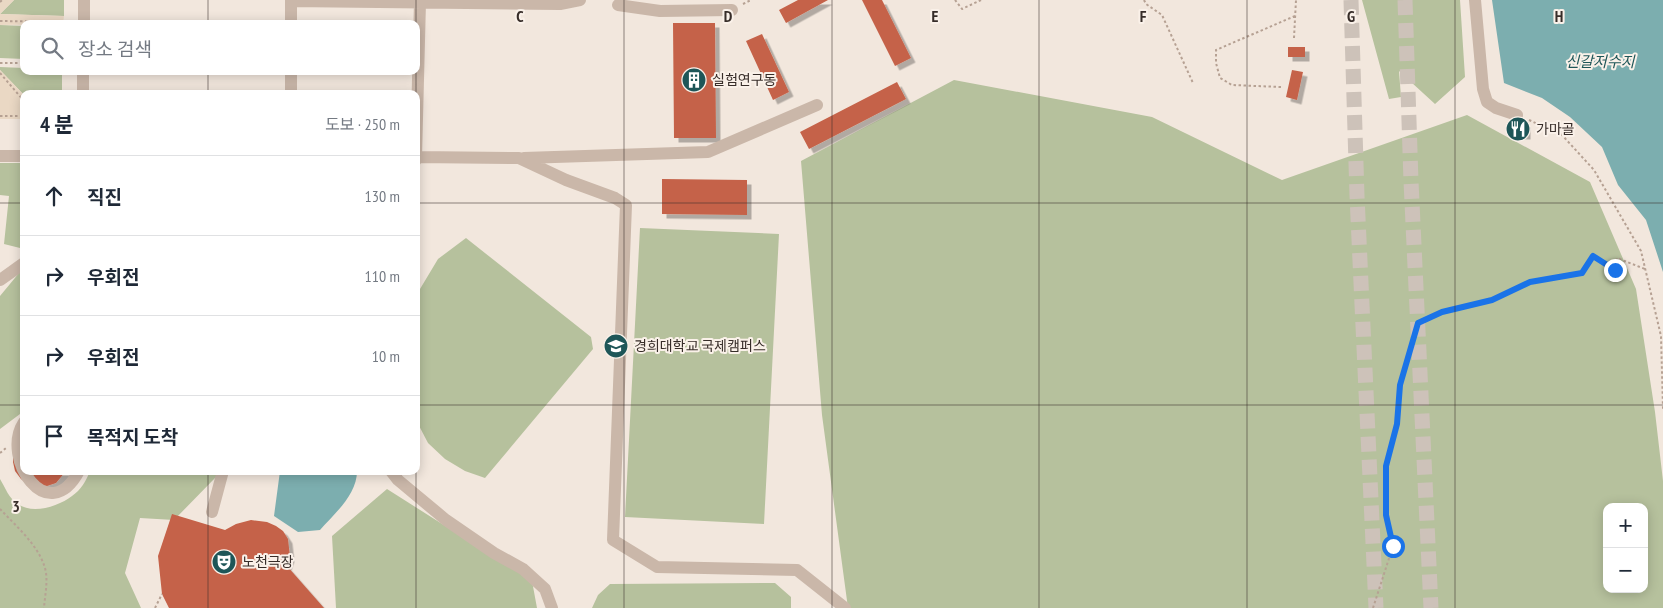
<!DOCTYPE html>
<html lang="ko">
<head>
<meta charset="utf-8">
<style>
  :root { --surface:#fff; --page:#f2f2f3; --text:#1f2937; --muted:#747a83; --line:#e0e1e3 }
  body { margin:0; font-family:"PT Sans Narrow","Noto Sans KR",sans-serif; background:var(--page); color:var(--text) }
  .controls { position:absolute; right:15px; bottom:15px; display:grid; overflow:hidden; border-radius:10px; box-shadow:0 2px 12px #0003 }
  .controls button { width:45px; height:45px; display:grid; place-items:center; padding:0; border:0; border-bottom:1px solid var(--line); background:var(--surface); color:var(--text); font:25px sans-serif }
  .stop { position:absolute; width:15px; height:15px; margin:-11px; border:4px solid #1a73e8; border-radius:50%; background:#fff }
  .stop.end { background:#1a73e8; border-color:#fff; box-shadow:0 1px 5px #0008 }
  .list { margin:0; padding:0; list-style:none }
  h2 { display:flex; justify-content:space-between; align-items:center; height:65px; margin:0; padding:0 20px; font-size:21px }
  h2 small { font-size:16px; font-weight:400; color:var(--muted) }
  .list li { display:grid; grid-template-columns:32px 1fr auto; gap:15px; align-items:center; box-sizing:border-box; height:80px; padding:0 20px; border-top:1px solid var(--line) }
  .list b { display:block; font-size:19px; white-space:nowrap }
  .list em { font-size:16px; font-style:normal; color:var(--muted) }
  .icon { flex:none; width:28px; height:28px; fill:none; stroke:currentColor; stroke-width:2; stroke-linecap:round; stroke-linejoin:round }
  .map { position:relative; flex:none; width:1663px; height:608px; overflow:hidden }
  .search { position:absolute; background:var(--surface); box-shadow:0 2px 12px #0003; left:20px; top:20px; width:400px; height:55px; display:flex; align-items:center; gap:12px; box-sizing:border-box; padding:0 18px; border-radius:10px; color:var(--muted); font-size:19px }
  .panel { position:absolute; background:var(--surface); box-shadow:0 2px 12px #0003; left:20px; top:90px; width:400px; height:385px; border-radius:10px }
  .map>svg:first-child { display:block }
</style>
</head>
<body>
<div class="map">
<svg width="1663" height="608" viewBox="0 0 1663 608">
  <defs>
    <filter id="shadow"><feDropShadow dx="4.5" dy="4.5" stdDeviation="0" flood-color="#0004"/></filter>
  </defs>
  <rect width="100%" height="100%" fill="#f2e7dd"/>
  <path fill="#b6c19d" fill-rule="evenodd" d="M14 0H64V16L0 14Z
    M1362 0H1460L1465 77 1435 104 1399 71 1401 97 1389 99Z
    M0 25 24 26V59L0 58Z
    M0 67 24 68V71H62V94H24V95L0 70Z
    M954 80 1152 117 1282 180 1467 115 1590 182 1636 289 1655 412 1663 481V608H848L822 415 801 161ZM1607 507H1644V589H1607Z
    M0 163H24V249L4 244 9 196 0 195Z
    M640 228 779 234 764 524 625 517Z
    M466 238 591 337 593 349 485 478 465 471 445 459 428 443 416 420V299L420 289 438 259Z
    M24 267V411L0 429V296Z
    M90 471H217L216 477 174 520 140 518 125 573 141 608H0V479C5 487 9 499 18 504 33 515 59 506 72 496 81 490 86 481 90 471Z
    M387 489 532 581 537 608H336L332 536Z
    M775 583 791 597V608H592L598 595 610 584Z"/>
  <path fill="#ead8c4" d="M0 0H14L0 14 64 16 63 24 0 25Z
    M0 70 24 95V119H0Z"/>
  <path fill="#7caeaf" d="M1492 0H1663V272L1646 220 1618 185 1602 147 1570 117 1542 98 1504 83Z
    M280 471H357C357 495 334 514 320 530L298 532 274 516Z"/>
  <path fill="#c56248" filter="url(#shadow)" d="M798 0H828L786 23 779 10Z
    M862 0H882L911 58 895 66Z
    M673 23H715L716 138H674Z
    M762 34 789 92 773 100 746 41Z
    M1288 47H1305V57H1288Z
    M1292 70 1303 72 1297 100 1286 97Z
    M897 82 906 99 809 149 800 132Z
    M1510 122 1526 123V135L1509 134Z
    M662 179 747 180V215L662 214Z
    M13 454 24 471H66L56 483 47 486 28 484 21 479 15 471 13 462Z
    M172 514 225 530 236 524 251 520 267 522 276 526 283 531 288 539 290 557 287 566 324 608H169L162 594 158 556Z"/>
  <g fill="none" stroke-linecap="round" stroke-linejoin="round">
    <path stroke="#cdc2b9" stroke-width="15" stroke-dasharray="15 8" stroke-linecap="butt" d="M1351 0 1357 196 1376 608
      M1405 0 1411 181 1431 608"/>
    <path stroke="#b6a193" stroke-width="2" stroke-dasharray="2.5 2.5" stroke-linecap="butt" d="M955 0 962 9 981 0
      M1144 0 1146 4 1162 15 1193 83
      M0 2 2 0
      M743 4 751 0
      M0 21 69 22
      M1294 38 1296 0
      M0 63H24
      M0 73 24 101
      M1281 87 1232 85 1220 78 1216 63V50L1295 16
      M0 116H24
      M1529 120 1562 135 1594 170 1641 251 1661 336 1663 409
      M0 453 6 448
      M0 509C16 526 36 543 44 565 49 578 45 594 44 608
      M155 608 162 594
      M1373 608 1393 546 1386 515V466L1397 424 1400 385 1418 323 1441 312 1492 301 1530 282 1582 273 1593 256 1615 269 1617 258 1645 269"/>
    <path stroke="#cab7a9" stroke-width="12" d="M291 0V24
      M1475 0 1483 89 1487 102 1496 108 1517 115
      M291 1 560 4 580 0
      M618 5 660 11 732 10
      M84 24V0
      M83 94V71
      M291 94V71
      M0 156H24
      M416 157 420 2
      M524 158 708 152 817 105
      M416 160V157L519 158 566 180 615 198 626 205 613 540 657 567 797 570 845 608
      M0 280 24 263
      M24 422C0 458 48 529 79 471
      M391 471 398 480 446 520 494 553 523 569 545 589 552 608
      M212 512 223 471"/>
  </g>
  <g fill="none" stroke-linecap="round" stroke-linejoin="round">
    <path stroke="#1a73e8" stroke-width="6" d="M1393 546 1386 515V466L1397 424 1400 385 1418 323 1442 312 1492 300 1530 282 1582 273 1593 256 1615 270"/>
  </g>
  <path fill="none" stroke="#372d29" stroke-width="1" stroke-opacity="0.55" d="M208 0V24M416 0V24M624 0V608M832 0V608M1039 0V608M1247 0V608M1455 0V608M208 71V94M416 71V94M0 203H24M416 203H1663M0 405H24M416 405H1663M208 471V608M416 471V608"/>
  <defs>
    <symbol id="building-disc" viewBox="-11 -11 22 22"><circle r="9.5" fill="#1e5658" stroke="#faf1e9"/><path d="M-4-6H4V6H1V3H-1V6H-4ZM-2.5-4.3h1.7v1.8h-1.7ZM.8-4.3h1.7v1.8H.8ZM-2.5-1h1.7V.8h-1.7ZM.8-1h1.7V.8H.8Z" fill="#fff"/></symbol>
    <symbol id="restaurant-disc" viewBox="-11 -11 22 22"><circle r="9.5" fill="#1e5658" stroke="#faf1e9"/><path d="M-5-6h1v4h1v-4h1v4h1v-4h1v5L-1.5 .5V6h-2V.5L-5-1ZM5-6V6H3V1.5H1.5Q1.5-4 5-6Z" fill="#fff"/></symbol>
    <symbol id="university-disc" viewBox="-11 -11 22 22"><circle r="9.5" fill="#1e5658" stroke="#faf1e9"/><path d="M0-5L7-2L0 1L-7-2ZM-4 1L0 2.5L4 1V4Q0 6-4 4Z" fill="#fff"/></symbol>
    <symbol id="theatre-disc" viewBox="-11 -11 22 22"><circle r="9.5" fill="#1e5658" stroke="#faf1e9"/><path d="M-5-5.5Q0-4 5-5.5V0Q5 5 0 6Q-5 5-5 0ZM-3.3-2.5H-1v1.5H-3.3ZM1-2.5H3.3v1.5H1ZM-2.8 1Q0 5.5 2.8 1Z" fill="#fff"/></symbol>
  </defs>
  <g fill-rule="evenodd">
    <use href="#building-disc" x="680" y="66" width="28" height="28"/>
    <use href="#restaurant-disc" x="1504" y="115" width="28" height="28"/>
    <use href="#university-disc" x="602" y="332" width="28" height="28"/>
    <use href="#theatre-disc" x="210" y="548" width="28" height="28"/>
  </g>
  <g text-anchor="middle" stroke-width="4" stroke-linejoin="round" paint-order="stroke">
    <g font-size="14" fill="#372d29" stroke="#faf1e9" text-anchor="start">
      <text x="712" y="85">실험연구동</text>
      <text x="1536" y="134">가마골</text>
      <text x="634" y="351">경희대학교 국제캠퍼스</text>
      <text x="242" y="567">노천극장</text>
    </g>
    <g font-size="15" font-style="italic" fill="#1e5658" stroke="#faf1e9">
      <text x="1600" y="67">신갈저수지</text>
    </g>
  </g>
  <g font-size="16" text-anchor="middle" font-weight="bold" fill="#372d29" stroke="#faf1e9" stroke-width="4" stroke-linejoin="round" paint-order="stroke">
    <text x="520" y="22">C</text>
    <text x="728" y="22">D</text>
    <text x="935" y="22">E</text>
    <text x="1143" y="22">F</text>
    <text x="1351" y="22">G</text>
    <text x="1559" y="22">H</text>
    <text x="16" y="512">3</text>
  </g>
</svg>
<div class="controls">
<button>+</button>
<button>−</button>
</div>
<div class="stop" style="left:1393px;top:546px"></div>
<div class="stop end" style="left:1615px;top:270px"></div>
<div class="search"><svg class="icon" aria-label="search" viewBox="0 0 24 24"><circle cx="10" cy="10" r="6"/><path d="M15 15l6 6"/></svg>장소 검색</div>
<section class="panel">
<h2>4 분<small>도보 · 250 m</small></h2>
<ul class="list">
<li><svg class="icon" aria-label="ahead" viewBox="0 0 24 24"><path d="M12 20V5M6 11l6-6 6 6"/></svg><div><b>직진</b></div><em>130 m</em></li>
<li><svg class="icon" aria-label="right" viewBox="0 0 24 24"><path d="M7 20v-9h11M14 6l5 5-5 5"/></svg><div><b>우회전</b></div><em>110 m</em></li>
<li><svg class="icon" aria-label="right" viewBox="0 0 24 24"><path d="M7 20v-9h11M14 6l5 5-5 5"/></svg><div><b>우회전</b></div><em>10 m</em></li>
<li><svg class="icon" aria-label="arrive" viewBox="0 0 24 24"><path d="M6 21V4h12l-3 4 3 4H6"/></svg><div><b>목적지 도착</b></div></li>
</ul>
</section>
</div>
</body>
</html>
